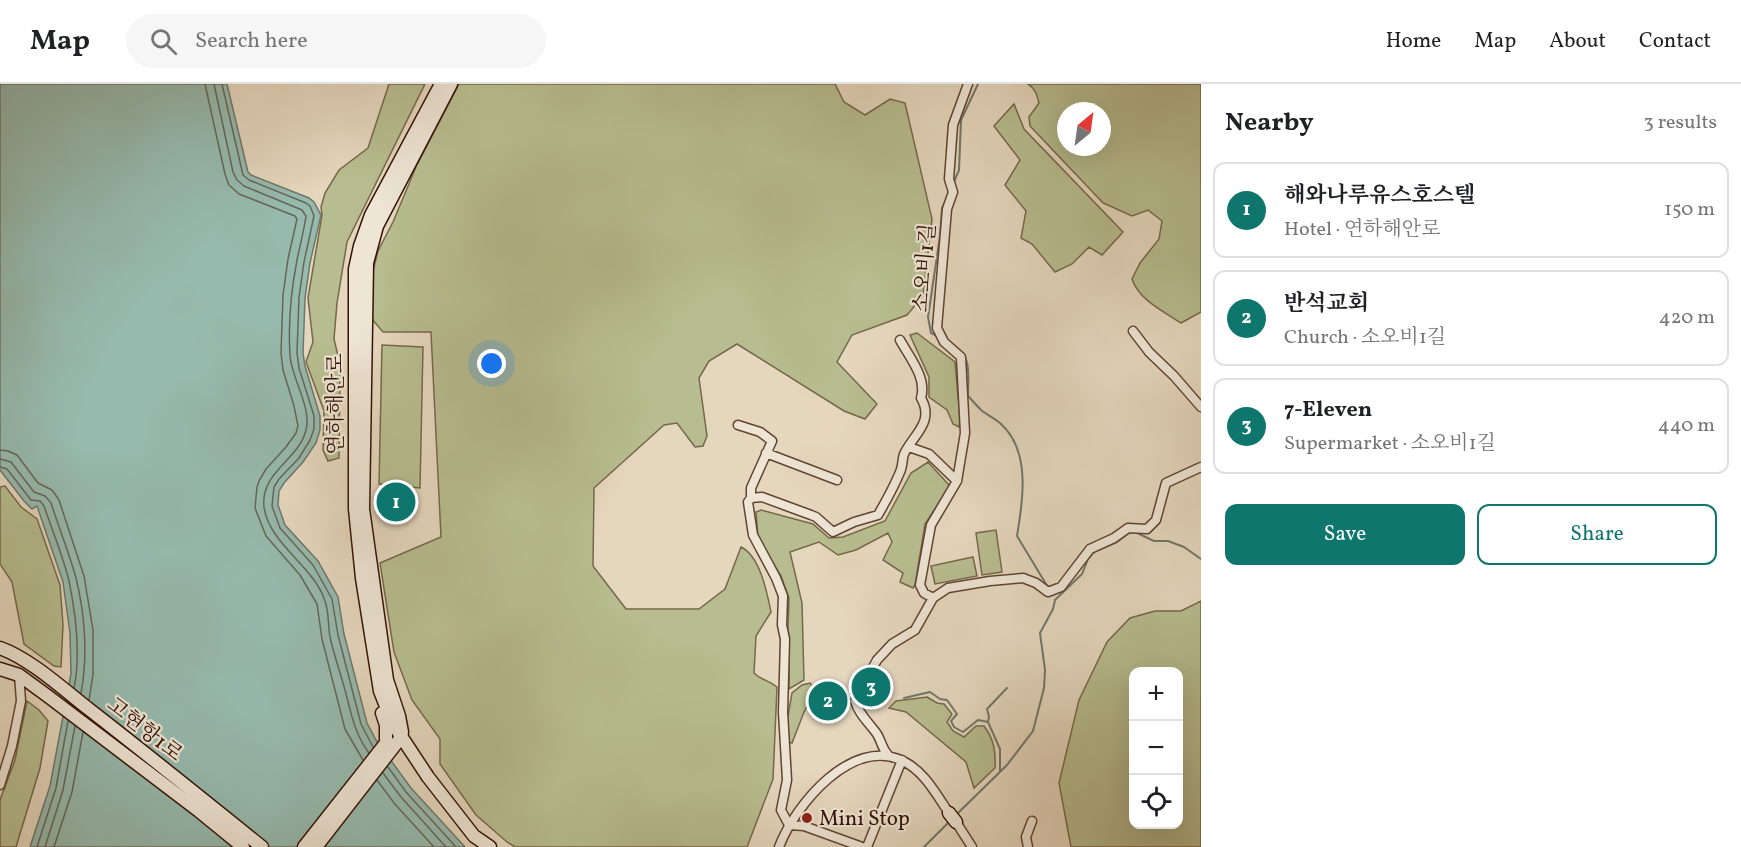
<!DOCTYPE html>
<html lang="en">
<head>
<meta charset="utf-8">
<style>
  :root { --surface:#fff; --page:#f6f6f6; --text:#202124; --muted:#757577; --line:#e0e0e0; --accent:#0f766e }
  body { margin:0; font-family:Vollkorn,"Noto Serif KR",serif; background:var(--page); color:var(--text) }
  .controls { position:absolute; right:18px; bottom:18px; display:grid; overflow:hidden; border-radius:12px; box-shadow:0 6px 24px #0002 }
  .controls button { width:54px; height:54px; display:grid; place-items:center; padding:0; border:0; border-bottom:2px solid var(--line); background:var(--surface); color:var(--text); font:30px sans-serif }
  .compass { position:absolute; left:1057px; top:18px; width:54px; height:54px; border-radius:50%; background:var(--surface); box-shadow:0 6px 24px #0002; rotate:29deg }
  .you { position:absolute; left:492px; top:280px; width:21px; height:21px; margin:-15px; border:4px solid #fff; border-radius:50%; background:#1a73e8; box-shadow:0 0 0 9px #1a73e833 }
  .badge { display:grid; place-items:center; width:39px; height:39px; border-radius:50%; background:var(--accent); color:#fff; font-size:20px; font-weight:700 }
  .pin { position:absolute; translate:-50% -50%; border:3px solid #fff; box-shadow:0 2px 6px #0006 }
  .list { margin:0; padding:0; list-style:none }
  h2 { display:flex; justify-content:space-between; align-items:center; height:78px; margin:0; padding:0 24px; font-size:26px }
  h2 small { font-size:20px; font-weight:400; color:var(--muted) }
  .list li { display:grid; grid-template-columns:39px 1fr auto; gap:18px; align-items:center; box-sizing:border-box; height:96px; margin:0 12px 12px; padding:0 12px; border:2px solid var(--line); border-radius:12px }
  .list b { display:block; font-size:22px; white-space:nowrap }
  .list p { margin:0; font-size:20px; white-space:nowrap; color:var(--muted) }
  .list em { font-size:20px; font-style:normal; color:var(--muted) }
  .actions { display:flex; gap:12px; padding:18px 24px }
  .actions a { flex:1; padding:14px 0; border:2px solid var(--accent); border-radius:12px; text-align:center; font-size:21px; color:var(--accent) }
  .actions .main { background:var(--accent); color:#fff }
  .icon { flex:none; width:33px; height:33px; fill:none; stroke:currentColor; stroke-width:2; stroke-linecap:round; stroke-linejoin:round }
  .map { position:relative; flex:none; width:1201px; height:763px; overflow:hidden }
  header { display:flex; align-items:center; gap:36px; box-sizing:border-box; height:84px; padding:0 30px; background:var(--surface); border-bottom:2px solid var(--line) }
  header strong { font-size:28px }
  nav { display:flex; gap:33px; margin-inline-start:auto; font-size:21px }
  .search { width:420px; height:54px; background:var(--page); display:flex; align-items:center; gap:15px; box-sizing:border-box; padding:0 21px; border-radius:33px; color:var(--muted); font-size:22px }
  main { display:flex }
  aside { flex:1; background:var(--surface) }
  .map>svg:first-child { display:block }
</style>
</head>
<body>
<header>
<strong>Map</strong>
<div class="search"><svg class="icon" aria-label="search" viewBox="0 0 24 24"><circle cx="10" cy="10" r="6"/><path d="M15 15l6 6"/></svg>Search here</div>
<nav><a>Home</a><a>Map</a><a>About</a><a>Contact</a></nav>
</header>
<main>
<div class="map">
<svg width="1201" height="763" viewBox="0 0 1201 763">
  <rect width="100%" height="100%" fill="#e5d7be"/>
  <filter id="stains"><feTurbulence type="fractalNoise" baseFrequency=".00333" numOctaves="4"/><feColorMatrix values="0 0 0 0 .2 0 0 0 0 .09 0 0 0 0 .02 0 0 0 .5 -.17"/></filter>
  <radialGradient id="worn" r=".72"><stop offset=".6" stop-color="#630" stop-opacity="0"/><stop offset="1" stop-color="#630" stop-opacity=".3"/></radialGradient>
  <path fill="#b7bd90" stroke="#76684a" stroke-width="1.5" fill-rule="evenodd" d="M389 0H425L347 158 337 219 334 255 340 280 339 374 328 377 323 366 324 327 306 278 313 258 308 214 322 131 321 123 325 109 339 86 368 64Z
    M459 0H835L844 18 865 31 890 15 905 19 932 135 923 212 907 231 852 251 837 278 877 320 865 335 844 327 737 260 709 277 699 294 707 352 703 362 695 363 677 339 664 341 594 404 593 482 626 525H699L725 505 741 463C760 472 767 508 771 528L756 552 754 589C762 597 769 596 777 603L773 695 747 763H515L507 758 476 731 440 680V655L412 616 394 568 380 479 441 453 431 248H383L371 234 372 191 378 167 393 138 416 83Z
    M1028 0H1201V228L1181 239C1163 227 1139 216 1132 195L1140 179 1159 155 1162 137 1148 126 1132 132 1103 119 1030 42 1029 33 1039 19C1037 11 1035 4 1028 0ZM1066 27H1102V63H1066Z
    M1014 20 1024 45 1123 148 1102 171 1089 163 1072 180 1055 188 1032 160 1021 154 1026 127 1005 101 1020 76 994 42Z
    M917 249 955 278 960 335 959 343 953 340 947 326 929 313V293L910 251Z
    M382 261 423 263 420 404 379 400Z
    M928 378 950 402 925 440 915 501 913 504 900 498 903 489 883 476 892 458 888 449 856 466 838 471 819 458 790 468 802 519 804 596 789 605V555L788 544 789 514 781 492 758 454 756 428 761 426 813 440 829 454 843 453 885 437 911 389Z
    M5 402 21 423 37 435 60 501 63 541 61 583 54 582 24 560 12 498 0 480V403Z
    M996 446 1002 488 982 491 976 449Z
    M973 473 977 492 935 500 931 482Z
    M1201 517V763H1071L1059 699 1079 616 1107 558 1130 534 1155 527H1181ZM1134 588H1178V740H1134Z
    M810 599 816 607 804 628 792 659 788 658V632L792 609 802 601Z
    M927 613 937 619 944 620 952 630 947 638 953 647 964 653 976 642H984C994 655 996 668 995 684L974 704 966 678 906 628 889 624 896 617Z
    M27 617 39 626 48 637 40 684 16 763H0V716L15 676Z"/>
  <path fill="#96baae" stroke="#6f776a" stroke-width="1.5" d="M0 0H227L248 88 251 91 309 114 314 118 321 131 310 179 305 214 303 269 305 282 320 332V346L316 359 303 378 284 399 279 407 278 421 285 441 318 477 338 513 344 550 367 639 376 656 411 704 465 763H30L50 702 71 590 70 549 63 498 37 422 32 425 24 417 0 386Z"/>
  <g fill="none" stroke-linecap="round" stroke-linejoin="round">
    <path stroke="#656659" stroke-width="1.5" d="M205 0 225 90 229 101 239 110 295 132 297 135 288 175 283 211 281 269 283 286 294 322 298 342 296 349 286 363 266 385 259 397 257 403 255 424 266 452 300 491 317 520 322 555 345 645 363 676
      M214 0 233 88 237 96 244 102 302 126 306 132C304 147 300 161 297 176 291 207 288 240 290 271 291 294 312 323 306 346 299 376 260 388 264 423 269 460 314 482 325 517 329 528 328 542 330 553 334 571 340 588 345 606 351 628 354 649 369 669
      M222 0 243 91 249 96 306 119 310 122 314 132 304 178 299 213 297 269 299 284 314 332V345L310 356 299 374 279 395 274 403 272 422 280 444 313 481 332 515 338 551 361 640 373 663
      M0 366 8 367 17 371 38 399 52 406 59 416 84 492 93 546V591L89 616
      M0 375 11 378 34 408 45 412 51 419C59 444 69 469 76 494 85 530 88 573 81 609
      M0 383 7 385 31 416 40 417 44 422C52 446 63 472 69 497 76 531 81 570 74 604
      M388 683 406 708 456 763
      M383 689 401 713 446 763
      M377 696 394 719 434 763
      M37 763 56 704 68 637
      M45 763 63 706 75 642
      M54 763 72 708 83 648"/>
    <path stroke="#6f776a" stroke-width="2" d="M953 100 959 86 961 36 978 0
      M937 252 931 249 928 233 940 152 942 124 947 114
      M950 259C973 272 968 288 968 312 973 317 977 322 981 326 987 331 995 334 1001 340 1031 367 1023 417 1017 452L1049 505
      M904 614 930 608 940 615 947 616 957 630 951 637 954 643 963 648 978 636 988 638 1000 665V688
      M988 638 989 633 987 625 1007 604
      M956 731 1007 681 1033 647 1044 604 1045 586 1040 549 1053 525 1055 516 1082 490 1088 475 1094 468 1117 458 1129 449 1135 448 1154 457H1168L1184 463 1201 475
      M924 763 950 737"/>
    <defs>
      <path id="street" d="M1133 247 1149 268 1174 292 1201 323
        M738 341 760 348 772 357 751 404V414
        M909 363 929 370 957 397
        M766 369 837 396
        M933 514 948 504 990 497 1023 494 1036 499 1048 508 1061 503 1090 465 1114 454 1128 444 1147 445 1156 436 1166 399 1201 383
        M888 671C881 663 882 658 877 650 869 639 858 629 855 617L877 576 892 560 915 546 933 514 924 509 920 501 931 441 957 397 965 349 961 273 944 258 937 244 947 125 953 108 949 95 953 41 968 0
        M0 701 12 662 21 617 19 591
        M956 738 972 763
        M779 763C795 721 852 652 903 677 924 687 936 710 949 729
        M862 763 804 742 789 741 781 726 787 696 783 628 785 555 782 541 783 512 776 494 753 451 748 418 751 414 762 413 811 431 816 433 833 448 854 438 878 431C886 417 894 403 900 388 903 382 902 375 904 370 913 351 935 338 921 314 927 294 910 274 900 256
        M867 763 902 676
        M1028 763 1026 753 1032 737"/>
      <path id="secondary" d="M441 0 371 131 360 162 355 185V425L362 494 380 607 393 640 428 693 474 752 490 763
        M0 564C31 575 64 606 90 626 148 671 205 717 262 763
        M0 585 19 591 49 613 199 727 243 763
        M402 648 399 632 387 596 363 425 367 179 377 142 451 0
        M949 729 956 738
        M304 763 386 659V641L382 629
        M316 763 402 652"/>
    </defs>
    <use href="#street" stroke="#604432" stroke-width="11"/>
    <use href="#secondary" stroke="#341304" stroke-width="15"/>
    <use href="#street" stroke="#eee5d5" stroke-width="8"/>
    <use href="#secondary" stroke="#eee5d5" stroke-width="12"/>
  </g>
  <circle fill="#8f2418" stroke="#eee5d5" stroke-width="2" cx="807" cy="734" r="6"/>
  <g text-anchor="middle" stroke-width="4.5" stroke-linejoin="round" paint-order="stroke">
    <g font-size="21" fill="#341304" stroke="#eee5d5">
      <text transform="translate(924 184) rotate(-85)" y="7">소오비1길</text>
      <text transform="translate(335 320) rotate(-90)" y="7">연하해안로</text>
      <text transform="translate(145 645) rotate(38)" y="7">고현항1로</text>
    </g>
    <g font-size="21" fill="#341304" stroke="#eee5d5" text-anchor="start">
      <text x="819" y="741">Mini Stop</text>
    </g>
  </g>
  <rect width="100%" height="100%" filter="url(#stains)"/>
  <rect width="100%" height="100%" fill="url(#worn)"/>
</svg>
<div class="controls">
<button>+</button>
<button>−</button>
<button><svg class="icon" aria-label="locate" viewBox="0 0 24 24"><circle cx="12" cy="12" r="6"/><path d="M12 2v4M12 18v4M2 12h4M18 12h4"/></svg></button>
</div>
<svg class="compass" viewBox="-18 -18 36 36"><path d="M0-13l5 13h-10z" fill="#e53935"/><path d="M0 13l5-13h-10z" fill="#757577"/></svg>
<div class="you"></div>
<div class="pin badge" style="left:396px;top:418px">1</div>
<div class="pin badge" style="left:828px;top:617px">2</div>
<div class="pin badge" style="left:871px;top:603px">3</div>
</div>
<aside>
<h2>Nearby<small>3 results</small></h2>
<ul class="list">
<li><span class="badge">1</span><div><b>해와나루유스호스텔</b><p>Hotel · 연하해안로</p></div><em>150 m</em></li>
<li><span class="badge">2</span><div><b>반석교회</b><p>Church · 소오비1길</p></div><em>420 m</em></li>
<li><span class="badge">3</span><div><b>7-Eleven</b><p>Supermarket · 소오비1길</p></div><em>440 m</em></li>
</ul>
<div class="actions"><a class="main">Save</a><a>Share</a></div>
</aside>
</main>
</body>
</html>
